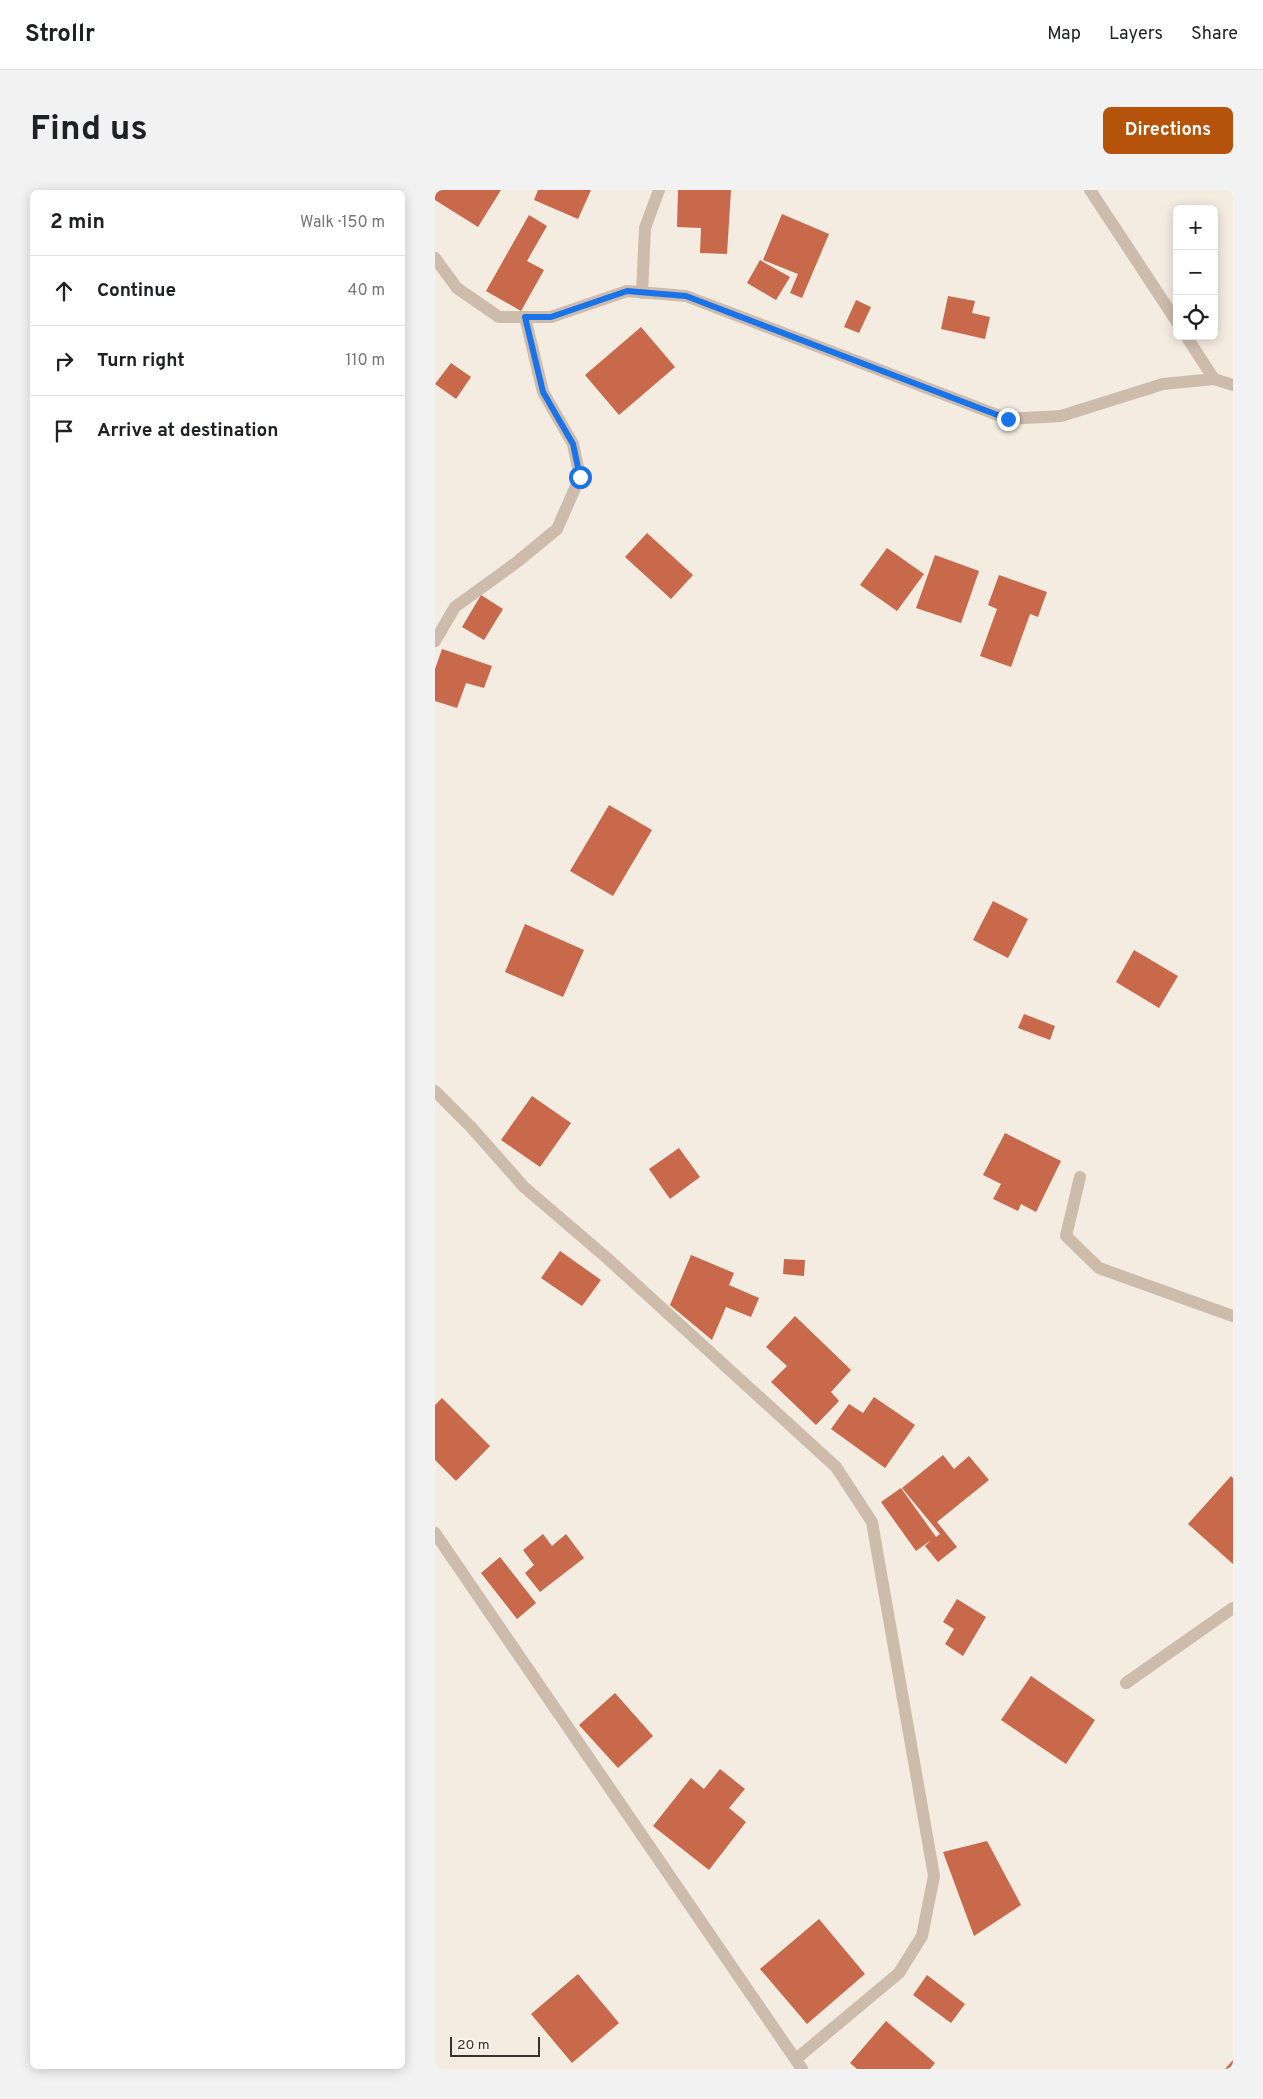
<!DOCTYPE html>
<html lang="en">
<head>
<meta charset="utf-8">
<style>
  :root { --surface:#fff; --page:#f2f2f2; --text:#202124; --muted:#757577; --line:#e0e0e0; --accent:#b45309 }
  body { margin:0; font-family:Overpass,sans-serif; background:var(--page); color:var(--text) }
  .controls { position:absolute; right:15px; top:15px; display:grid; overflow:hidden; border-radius:8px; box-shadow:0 2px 12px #0003 }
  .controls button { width:45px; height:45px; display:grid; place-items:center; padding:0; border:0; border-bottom:1px solid var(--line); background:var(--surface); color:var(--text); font:25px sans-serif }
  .scale { position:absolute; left:15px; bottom:12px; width:90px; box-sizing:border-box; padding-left:5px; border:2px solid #3b302b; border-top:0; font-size:14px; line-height:18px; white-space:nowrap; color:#3b302b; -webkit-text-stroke:4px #fbf5ee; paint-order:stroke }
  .stop { position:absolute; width:15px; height:15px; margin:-11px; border:4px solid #1a73e8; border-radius:50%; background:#fff }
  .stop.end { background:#1a73e8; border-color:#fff; box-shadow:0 1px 5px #0008 }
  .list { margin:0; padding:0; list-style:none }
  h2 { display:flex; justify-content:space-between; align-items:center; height:65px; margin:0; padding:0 20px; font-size:21px }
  h2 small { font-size:16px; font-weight:400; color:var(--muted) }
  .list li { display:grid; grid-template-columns:32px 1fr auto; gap:15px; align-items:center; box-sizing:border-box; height:70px; padding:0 20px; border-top:1px solid var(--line) }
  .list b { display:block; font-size:19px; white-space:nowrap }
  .list em { font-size:16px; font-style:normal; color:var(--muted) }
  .icon { flex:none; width:28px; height:28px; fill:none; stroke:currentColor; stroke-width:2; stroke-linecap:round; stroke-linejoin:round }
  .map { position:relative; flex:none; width:798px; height:1879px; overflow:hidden; border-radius:8px }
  header { display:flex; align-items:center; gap:30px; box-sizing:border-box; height:70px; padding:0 25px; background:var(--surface); border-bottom:1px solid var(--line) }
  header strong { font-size:24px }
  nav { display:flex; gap:28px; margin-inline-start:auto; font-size:18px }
  .intro { display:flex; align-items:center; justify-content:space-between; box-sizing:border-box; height:120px; padding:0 30px }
  h1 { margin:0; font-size:35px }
  .button { padding:12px 22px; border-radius:8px; background:var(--accent); color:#fff; font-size:18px; font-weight:700 }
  main { display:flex; gap:30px; padding:0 30px }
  aside { flex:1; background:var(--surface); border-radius:8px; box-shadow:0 2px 12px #0003 }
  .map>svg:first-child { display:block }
</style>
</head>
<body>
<header>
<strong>Strollr</strong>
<nav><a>Map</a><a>Layers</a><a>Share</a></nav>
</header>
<div class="intro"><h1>Find us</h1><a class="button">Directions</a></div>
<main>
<aside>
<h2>2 min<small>Walk · 150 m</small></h2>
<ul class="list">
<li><svg class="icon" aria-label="ahead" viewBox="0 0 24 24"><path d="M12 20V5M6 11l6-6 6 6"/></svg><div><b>Continue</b></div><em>40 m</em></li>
<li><svg class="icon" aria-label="right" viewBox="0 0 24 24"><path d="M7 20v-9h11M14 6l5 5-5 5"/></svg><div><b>Turn right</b></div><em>110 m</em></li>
<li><svg class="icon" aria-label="arrive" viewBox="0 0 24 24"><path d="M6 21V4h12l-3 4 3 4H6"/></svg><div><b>Arrive at destination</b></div></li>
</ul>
</aside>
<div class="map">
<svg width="798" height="1879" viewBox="0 0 798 1879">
  <rect width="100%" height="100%" fill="#f4ebe1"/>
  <path fill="#c8694b" d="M0 0H66L43 37 0 10Z
    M103 0H156L143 29 99 10Z
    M243 0H296L292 64 265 63 266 38 242 37Z
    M347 24 394 44 367 108 355 103 363 84 328 70Z
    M94 25 112 36 92 71 109 80 86 121 51 101Z
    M325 70 355 87 341 110 312 93Z
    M513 106 540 111 537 123 555 127 550 149 506 139Z
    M421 110 436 117 424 143 409 137Z
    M206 137 240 177 184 225 150 185Z
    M16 173 36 187 21 209 0 194Z
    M212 343 258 385 236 409 190 367Z
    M452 358 489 384 462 421 425 395Z
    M500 365 544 381 526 433 481 418Z
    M564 385 612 402 603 427 595 424 576 477 545 466 562 419 553 415Z
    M46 405 68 419 49 450 27 437Z
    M7 459 57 476 49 498 31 493 22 518 0 511V479Z
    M174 615 217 640 178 706 135 681Z
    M558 711 593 729 573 768 538 750Z
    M90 734 149 760 128 807 70 782Z
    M699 760 743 786 724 818 681 792Z
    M589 824 620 836 615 850 583 838Z
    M97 906 136 933 105 977 66 950Z
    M570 943 626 971 601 1022 586 1014 583 1021 558 1009 566 994 548 985Z
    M244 958 265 987 235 1009 214 979Z
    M125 1061 166 1090 147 1116 106 1088Z
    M256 1065 299 1083 294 1095 324 1108 316 1127 291 1117 277 1150 235 1115Z
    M349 1069 370 1070 369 1086 348 1084Z
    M360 1126 416 1180 396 1202 404 1211 381 1235 336 1192 352 1176 331 1157Z
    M439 1207 480 1235 450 1278 396 1239 414 1214 428 1223Z
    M7 1208 55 1256 21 1291 0 1270V1215Z
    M508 1265 519 1279 534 1266 554 1290 502 1332 522 1357 503 1372 490 1356 496 1350 481 1361 446 1312 466 1298 501 1347 505 1344 467 1298Z
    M796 1286 798 1288V1374L753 1334Z
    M108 1344 117 1356 131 1344 149 1368 105 1402 90 1383 99 1375 88 1360Z
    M65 1367 101 1413 82 1429 46 1383Z
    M522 1409 551 1427 528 1466 510 1454 519 1439 508 1432Z
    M596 1486 660 1530 631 1574 566 1530Z
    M180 1503 218 1546 183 1578 144 1535Z
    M285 1579 310 1599 294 1618 311 1632 274 1680 218 1636 256 1588 269 1599Z
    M552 1651 586 1715 539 1746 508 1662Z
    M384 1729 430 1784 372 1834 325 1779Z
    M143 1784 184 1833 137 1873 96 1824Z
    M492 1785 530 1814 516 1833 478 1805Z
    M451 1831 500 1873 495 1879H422L415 1873Z
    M798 1870V1879H790Z"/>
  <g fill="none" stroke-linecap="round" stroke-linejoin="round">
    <path stroke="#cdbbac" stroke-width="12" d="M655 0 742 132
      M0 68 22 98 64 127H116L192 101 251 106 573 229 626 226 728 194 779 189 798 195
      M207 103 210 38 224 0
      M751 146 779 189
      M0 451 20 417 82 372 122 339 145 287 138 254 108 202 90 127
      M0 901 36 937 89 997 172 1068 401 1277 437 1332 499 1686 487 1746 464 1783 361 1869
      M645 987 631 1046 664 1078 798 1126
      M0 1343 367 1879
      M691 1493 798 1418"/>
  </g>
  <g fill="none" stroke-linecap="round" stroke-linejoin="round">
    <path stroke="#1a73e8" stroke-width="6" d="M145 287 138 254 108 202 90 127H116L192 101 251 106 573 229"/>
  </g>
</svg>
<div class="controls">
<button>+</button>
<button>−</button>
<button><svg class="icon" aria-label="locate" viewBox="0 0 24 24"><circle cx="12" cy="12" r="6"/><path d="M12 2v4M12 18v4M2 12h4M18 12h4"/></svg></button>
</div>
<div class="scale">20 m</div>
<div class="stop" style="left:145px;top:287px"></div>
<div class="stop end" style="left:573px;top:229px"></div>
</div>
</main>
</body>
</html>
